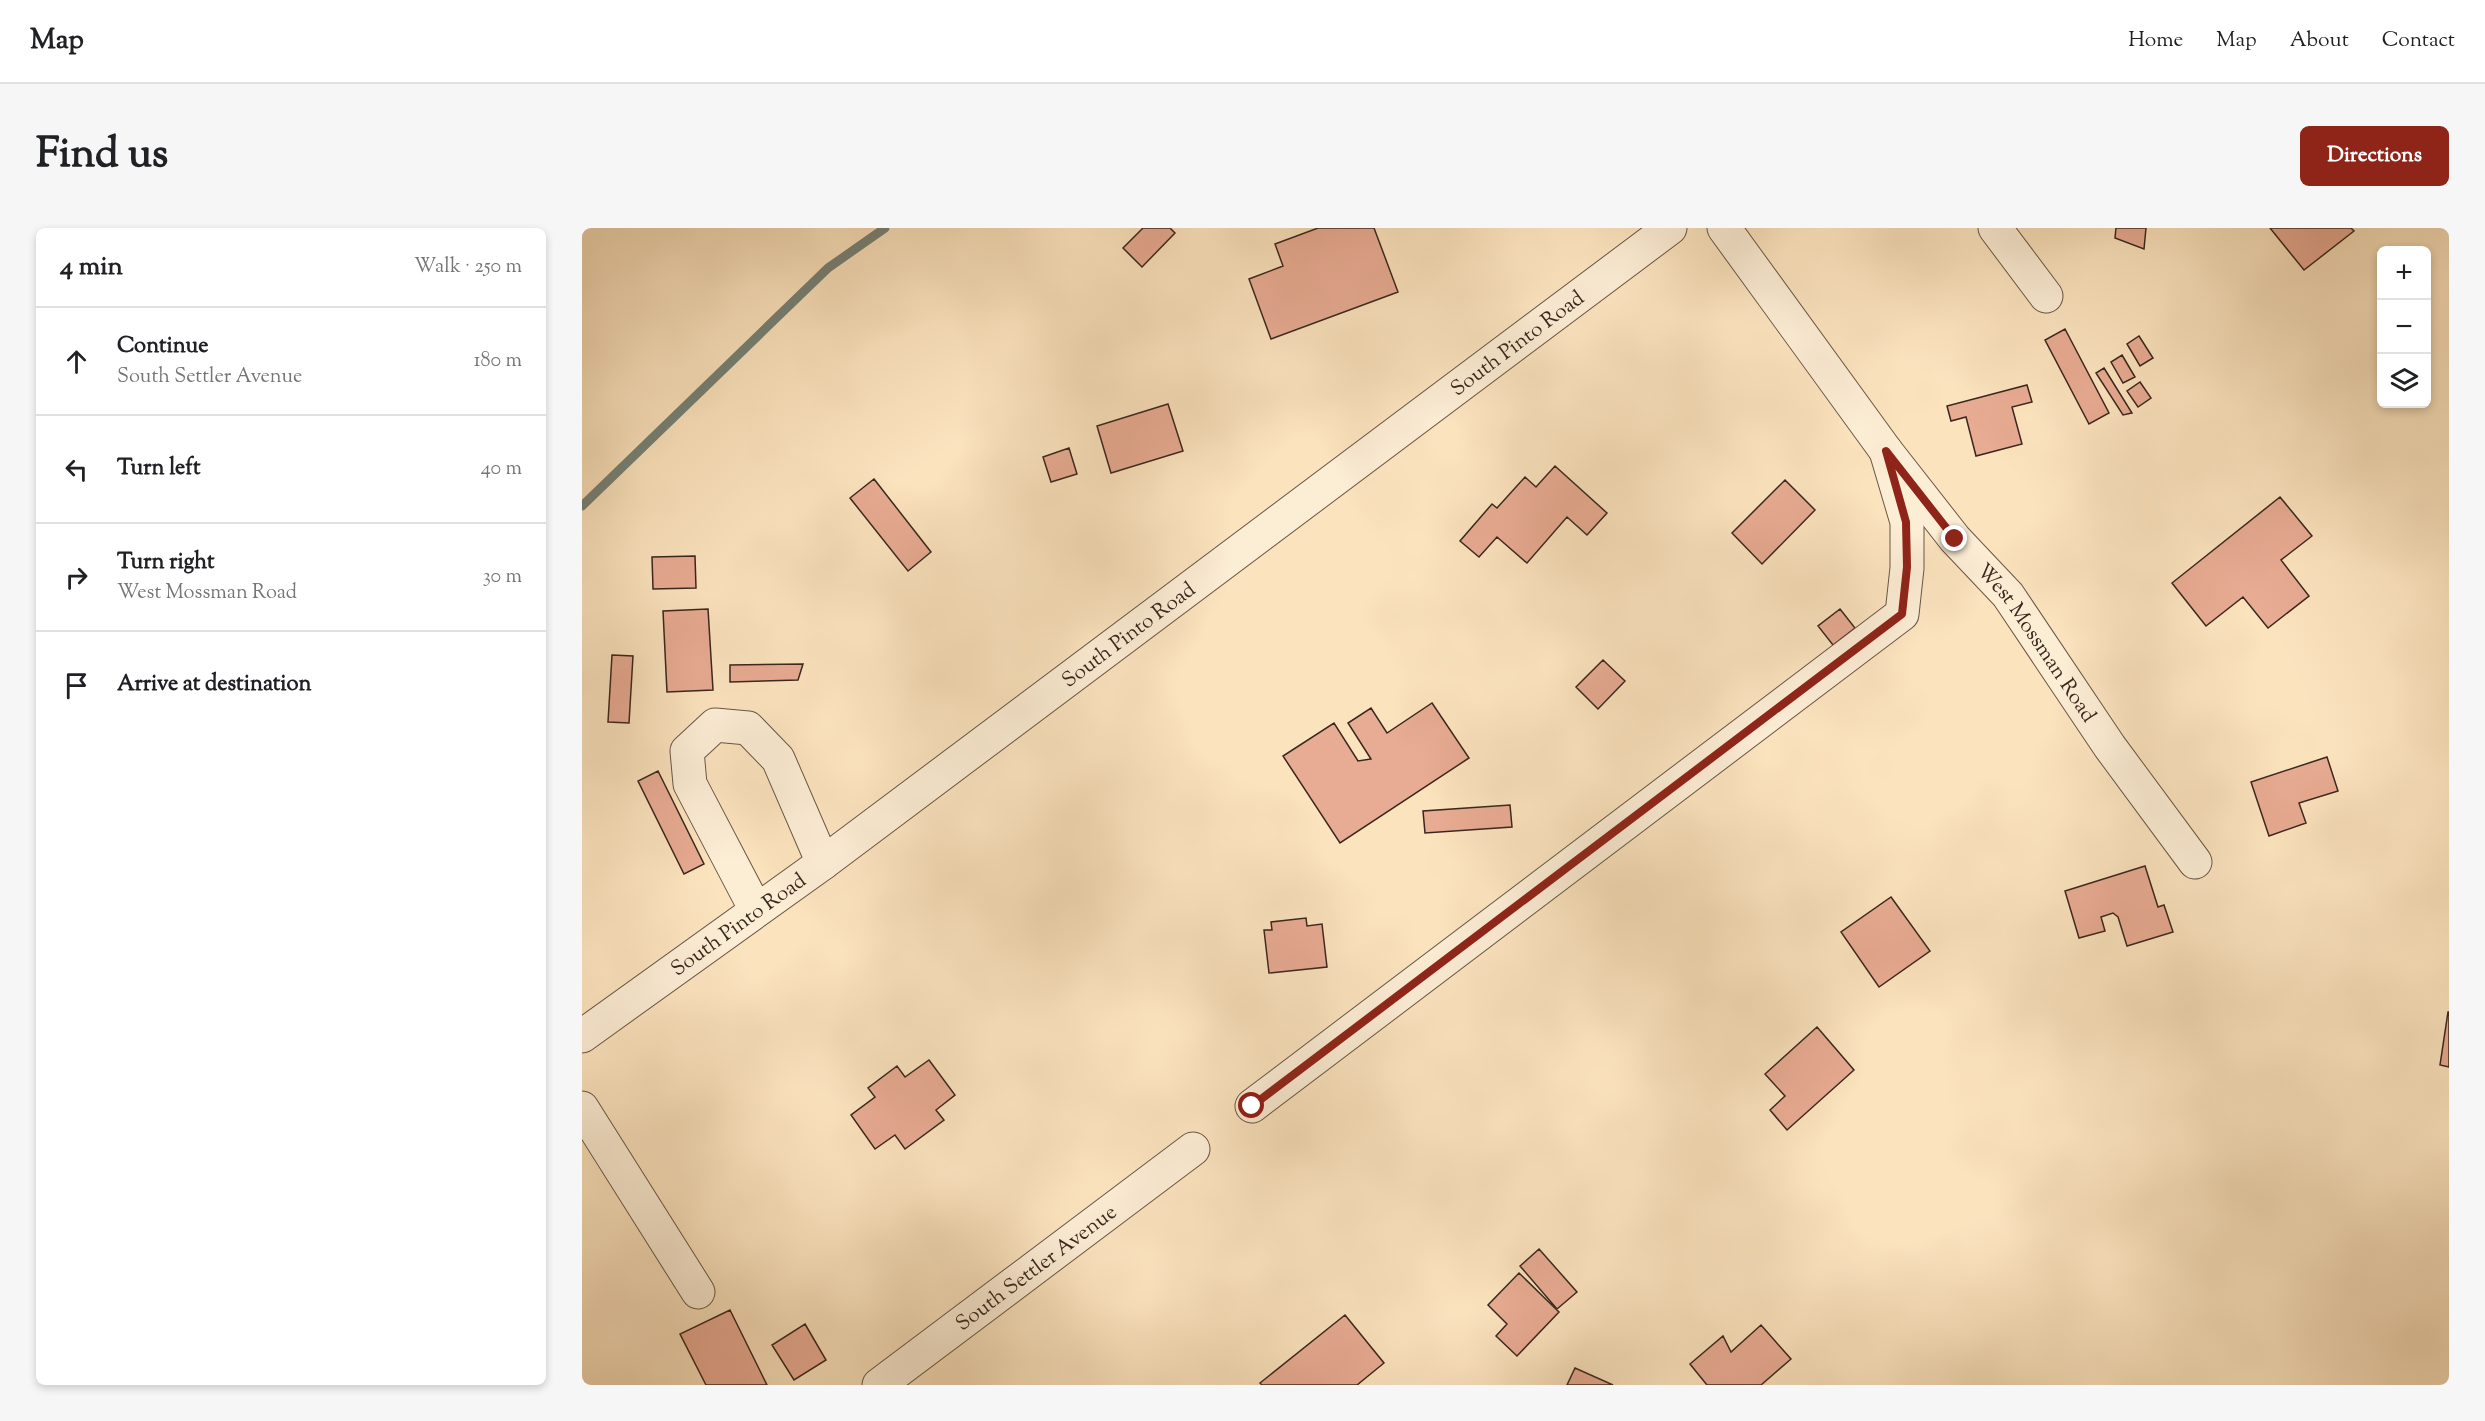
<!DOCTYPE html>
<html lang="en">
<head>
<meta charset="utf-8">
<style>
  :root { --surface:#fff; --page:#f6f6f6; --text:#202124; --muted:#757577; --line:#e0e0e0; --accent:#8f2418 }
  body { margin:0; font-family:"Sorts Mill Goudy",serif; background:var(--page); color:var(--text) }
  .controls { position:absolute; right:18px; top:18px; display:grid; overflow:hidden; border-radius:9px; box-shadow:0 3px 9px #0003 }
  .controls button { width:54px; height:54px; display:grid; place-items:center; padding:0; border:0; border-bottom:2px solid var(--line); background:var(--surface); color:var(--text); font:30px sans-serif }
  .stop { position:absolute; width:18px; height:18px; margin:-14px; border:4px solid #8f2418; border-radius:50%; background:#fff }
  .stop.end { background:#8f2418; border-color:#fff; box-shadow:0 2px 6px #0008 }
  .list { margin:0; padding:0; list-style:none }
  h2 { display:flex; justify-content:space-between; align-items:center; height:78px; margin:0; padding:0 24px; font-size:26px }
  h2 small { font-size:20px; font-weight:400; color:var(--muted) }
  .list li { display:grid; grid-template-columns:39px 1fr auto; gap:18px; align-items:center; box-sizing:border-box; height:108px; padding:0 24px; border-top:2px solid var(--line) }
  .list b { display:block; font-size:22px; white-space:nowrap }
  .list p { margin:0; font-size:20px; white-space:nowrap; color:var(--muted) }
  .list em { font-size:20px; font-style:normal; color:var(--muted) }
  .icon { flex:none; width:33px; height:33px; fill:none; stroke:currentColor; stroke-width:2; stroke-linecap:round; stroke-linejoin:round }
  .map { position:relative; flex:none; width:1867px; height:1157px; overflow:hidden; border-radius:9px }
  header { display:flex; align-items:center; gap:36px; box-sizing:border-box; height:84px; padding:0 30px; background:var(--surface); border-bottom:2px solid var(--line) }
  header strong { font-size:28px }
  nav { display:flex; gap:33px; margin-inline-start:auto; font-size:21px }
  .intro { display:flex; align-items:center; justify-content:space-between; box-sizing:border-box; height:144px; padding:0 36px }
  h1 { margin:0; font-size:42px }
  .button { padding:15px 27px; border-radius:9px; background:var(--accent); color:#fff; font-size:21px; font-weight:700 }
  main { display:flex; gap:36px; padding:0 36px }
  aside { flex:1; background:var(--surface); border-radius:9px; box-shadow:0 3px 9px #0003 }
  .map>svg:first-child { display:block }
</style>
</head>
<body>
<header>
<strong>Map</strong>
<nav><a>Home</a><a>Map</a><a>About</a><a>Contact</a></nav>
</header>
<div class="intro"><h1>Find us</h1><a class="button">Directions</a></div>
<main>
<aside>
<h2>4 min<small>Walk · 250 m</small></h2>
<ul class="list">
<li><svg class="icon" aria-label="ahead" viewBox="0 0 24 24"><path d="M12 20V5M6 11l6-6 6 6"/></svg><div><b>Continue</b><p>South Settler Avenue</p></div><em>180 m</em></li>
<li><svg class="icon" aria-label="left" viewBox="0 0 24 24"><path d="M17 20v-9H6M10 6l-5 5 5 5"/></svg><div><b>Turn left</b></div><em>40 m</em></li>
<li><svg class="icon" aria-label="right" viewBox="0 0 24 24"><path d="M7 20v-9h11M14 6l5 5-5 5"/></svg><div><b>Turn right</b><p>West Mossman Road</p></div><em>30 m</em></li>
<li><svg class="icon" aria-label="arrive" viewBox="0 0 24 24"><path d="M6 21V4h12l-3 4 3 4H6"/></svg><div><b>Arrive at destination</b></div></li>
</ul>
</aside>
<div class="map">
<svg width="1867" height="1157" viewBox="0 0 1867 1157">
  <rect width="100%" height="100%" fill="#fbe3be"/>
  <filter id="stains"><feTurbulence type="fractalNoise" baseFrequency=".00333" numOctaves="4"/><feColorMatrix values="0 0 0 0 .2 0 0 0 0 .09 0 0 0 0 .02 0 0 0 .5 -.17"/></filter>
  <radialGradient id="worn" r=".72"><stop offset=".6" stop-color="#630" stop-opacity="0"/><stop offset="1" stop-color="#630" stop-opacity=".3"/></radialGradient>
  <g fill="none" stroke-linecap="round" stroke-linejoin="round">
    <path stroke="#778277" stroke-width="9" d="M0 278 246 40 303 0"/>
  </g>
  <path fill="#e8ab93" stroke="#3a271d" stroke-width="1.5" d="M561 0H588L593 5 560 39 541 20Z
    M736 0H792L816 64 689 111 667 51 701 38 693 16Z
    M1534 0H1564L1562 21 1533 10Z
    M1688 0H1769L1772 3 1722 42Z
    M1483 101 1527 185 1507 196 1463 112Z
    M1557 108 1571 130 1558 138 1545 116Z
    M1540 127 1553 149 1541 155 1529 134Z
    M1522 140 1550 185 1541 187 1514 145Z
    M1558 154 1569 170 1556 179 1545 163Z
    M1445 157 1450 174 1430 179 1440 216 1394 228 1384 189 1369 193 1365 178Z
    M586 176 601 223 529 245 515 198Z
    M487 220 495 246 469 254 461 229Z
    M973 238 1025 285 1005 307 985 289 945 335 915 309 897 329 878 313 910 276 915 280 943 249 954 259Z
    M292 251 349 324 326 343 268 270Z
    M1203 252 1233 282 1180 336 1150 305Z
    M1698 269 1730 308 1699 332 1727 368 1686 400 1661 369 1624 398 1590 355Z
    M113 328 114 360 71 361 70 329Z
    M126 381 131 462 85 464 81 383Z
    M1258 381 1273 400 1251 417 1236 398Z
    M30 427 51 428 47 495 26 494Z
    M1021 432 1043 453 1016 481 994 459Z
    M221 436 216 452 148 454V437Z
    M850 475 887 530 758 615 701 528 752 495 776 533 789 531 766 495 789 480 805 505Z
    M1745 529 1756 563 1717 575 1724 595 1687 608 1669 554Z
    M76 543 122 636 102 646 56 553Z
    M928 577 930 599 843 605 841 583Z
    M1563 638 1576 679 1582 677 1591 704 1545 718 1536 689 1531 685 1519 689 1523 703 1497 710 1483 663Z
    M1309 669 1348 723 1297 759 1259 704Z
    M724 690 725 698 740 696 745 739 687 745 682 702H690L689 694Z
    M1866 784H1867V839L1858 837Z
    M1235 799 1272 842 1205 902 1188 882 1203 868 1183 846Z
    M347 832 373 867 354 882 362 892 323 921 313 907 293 921 269 887 293 869 286 860 315 838 323 849Z
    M957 1021 995 1064 975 1081 938 1038Z
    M937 1045 977 1084 935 1128 914 1108 925 1096 906 1077Z
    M148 1082 185 1157H124L98 1106Z
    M763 1087 802 1135 775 1157H680L678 1155Z
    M223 1096 244 1132 212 1152 190 1117Z
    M1179 1097 1209 1131 1179 1157H1125L1108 1136 1141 1108 1149 1124Z
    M993 1140 1031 1157H985Z"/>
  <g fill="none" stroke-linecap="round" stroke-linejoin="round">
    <defs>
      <g id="minor">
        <path id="s1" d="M1142 0 1304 223 1373 311 1426 367 1528 519 1613 634"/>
        <path d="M1413 0 1464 68"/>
        <path d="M174 682 108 556 105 523 133 497 166 500 196 531 241 635"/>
        <path id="s2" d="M0 808 241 635 1088 0"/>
        <path d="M670 878 1320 386 1325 340V294L1304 223"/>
        <path d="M0 880 116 1064"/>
        <path id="s3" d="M297 1157 611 921"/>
      </g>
    </defs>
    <use href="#minor" stroke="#6a5645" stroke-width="35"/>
    <use href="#minor" stroke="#fcedd5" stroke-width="33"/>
  </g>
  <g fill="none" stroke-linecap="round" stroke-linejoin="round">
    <path stroke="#8f2418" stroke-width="8" d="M670 878 1320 386 1325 339 1324 294 1304 223 1373 311"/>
  </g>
  <g text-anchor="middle" stroke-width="5" stroke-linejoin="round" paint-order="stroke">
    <g font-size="21" fill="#3a271d" stroke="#fcedd5">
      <text dy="7" stroke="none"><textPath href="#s2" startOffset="1164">South Pinto Road</textPath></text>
      <text dy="7" stroke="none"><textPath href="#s2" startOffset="678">South Pinto Road</textPath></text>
      <text dy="7" stroke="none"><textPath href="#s1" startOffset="520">West Mossman Road</textPath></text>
      <text dy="7" stroke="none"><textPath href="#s2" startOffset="192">South Pinto Road</textPath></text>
      <text dy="7" stroke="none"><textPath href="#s3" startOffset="196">South Settler Avenue</textPath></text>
    </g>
  </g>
  <rect width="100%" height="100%" filter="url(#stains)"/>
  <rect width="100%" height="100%" fill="url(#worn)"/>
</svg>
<div class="controls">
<button>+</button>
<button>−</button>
<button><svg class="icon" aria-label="layers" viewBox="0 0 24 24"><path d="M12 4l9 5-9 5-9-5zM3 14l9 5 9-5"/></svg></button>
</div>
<div class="stop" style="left:670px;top:878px"></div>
<div class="stop end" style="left:1373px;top:311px"></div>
</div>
</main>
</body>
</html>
